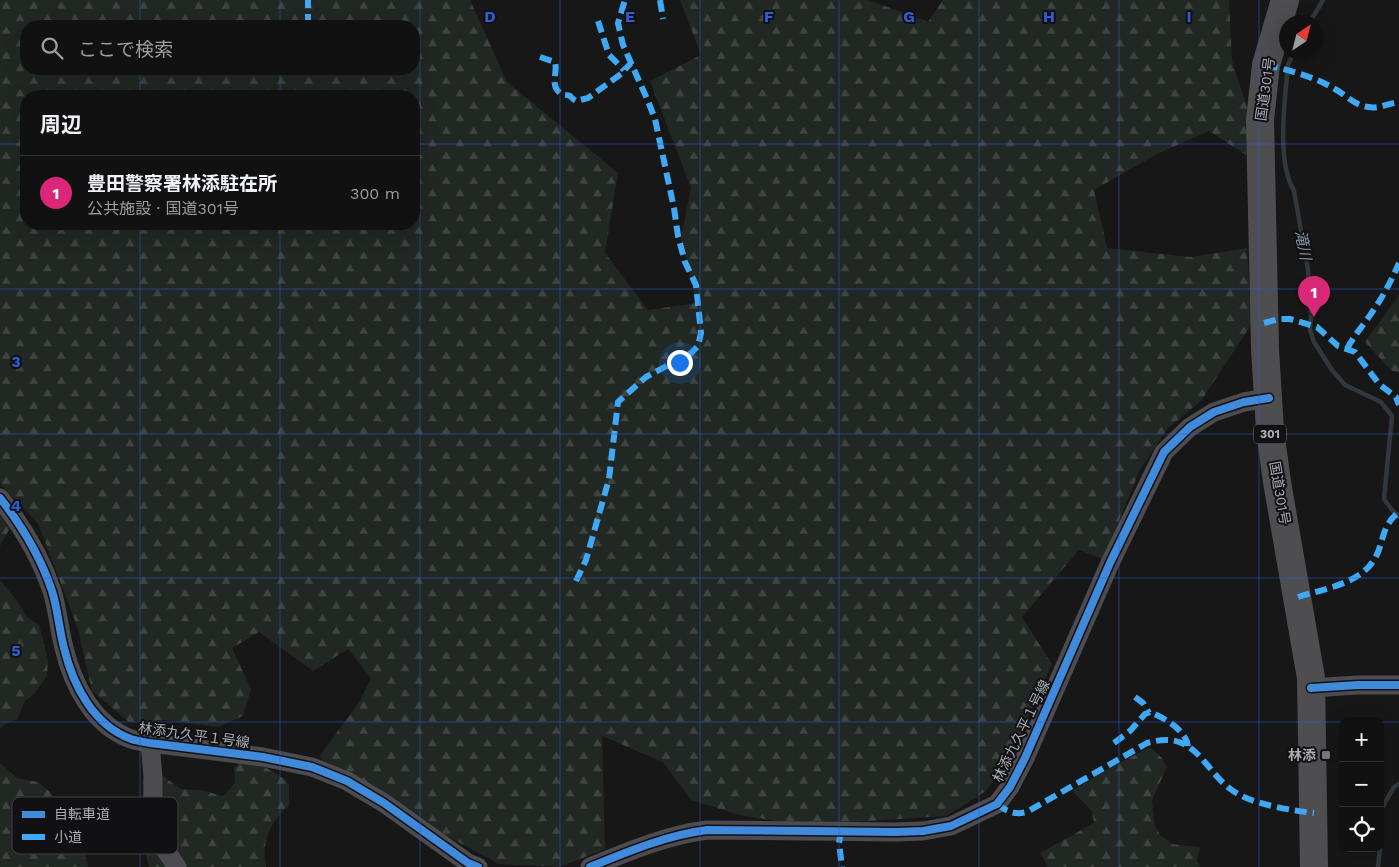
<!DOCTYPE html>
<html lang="ja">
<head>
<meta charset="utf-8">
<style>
  :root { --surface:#111; --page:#1e1f1f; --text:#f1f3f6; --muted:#9c9d9f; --line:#303131; --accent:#db2777 }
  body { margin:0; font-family:"Work Sans","Noto Sans JP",sans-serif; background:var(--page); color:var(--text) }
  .controls { position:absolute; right:15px; bottom:15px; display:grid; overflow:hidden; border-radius:10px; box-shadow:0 5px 20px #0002 }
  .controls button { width:45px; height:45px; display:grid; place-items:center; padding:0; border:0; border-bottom:1px solid var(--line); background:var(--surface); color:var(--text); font:25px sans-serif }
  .compass { position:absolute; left:1279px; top:15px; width:45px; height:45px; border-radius:50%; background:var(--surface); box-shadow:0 5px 20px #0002; rotate:35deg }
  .you { position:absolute; left:679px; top:362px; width:18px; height:18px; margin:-12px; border:4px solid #fff; border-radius:50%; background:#1a73e8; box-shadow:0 0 0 8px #1a73e833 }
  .badge { display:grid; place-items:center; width:32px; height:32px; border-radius:50%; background:var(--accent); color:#fff; font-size:16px; font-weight:700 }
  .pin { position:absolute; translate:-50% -41px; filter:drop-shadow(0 1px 2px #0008) }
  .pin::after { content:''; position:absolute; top:26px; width:18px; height:15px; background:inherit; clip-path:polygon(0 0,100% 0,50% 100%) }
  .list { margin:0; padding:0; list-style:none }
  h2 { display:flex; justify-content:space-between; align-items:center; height:65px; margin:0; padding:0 20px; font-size:21px }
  h2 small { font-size:16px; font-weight:400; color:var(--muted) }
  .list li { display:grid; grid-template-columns:32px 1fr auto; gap:15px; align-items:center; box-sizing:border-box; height:75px; padding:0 20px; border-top:1px solid var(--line) }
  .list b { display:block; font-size:19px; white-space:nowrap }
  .list p { margin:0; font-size:16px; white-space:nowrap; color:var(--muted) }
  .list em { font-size:16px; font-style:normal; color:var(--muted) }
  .icon { flex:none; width:28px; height:28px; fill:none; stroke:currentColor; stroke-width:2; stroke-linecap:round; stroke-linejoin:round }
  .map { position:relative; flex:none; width:1399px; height:867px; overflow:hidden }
  .search { position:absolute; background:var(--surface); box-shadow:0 5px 20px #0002; left:20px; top:20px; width:400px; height:55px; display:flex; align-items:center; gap:12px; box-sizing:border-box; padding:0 18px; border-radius:20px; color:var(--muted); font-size:19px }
  .panel { position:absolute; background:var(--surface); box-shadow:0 5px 20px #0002; left:20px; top:90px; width:400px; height:140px; border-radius:20px }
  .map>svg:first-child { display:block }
</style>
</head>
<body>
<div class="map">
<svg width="1399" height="867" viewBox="0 0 1399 867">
  <defs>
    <pattern id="forest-firs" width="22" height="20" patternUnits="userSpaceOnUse" patternTransform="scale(1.25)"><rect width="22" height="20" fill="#212722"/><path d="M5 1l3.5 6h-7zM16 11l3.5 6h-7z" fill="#3f4440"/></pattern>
  </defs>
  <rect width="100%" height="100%" fill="#171717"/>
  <path fill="url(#forest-firs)" fill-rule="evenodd" d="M0 0H470L507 82 618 173 605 253 648 310 697 303 681 238 691 188 650 81 701 55 680 0H869L928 22 943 0H1229L1232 61 1256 135 1246 155 1209 131 1157 154 1094 190 1107 248 1190 257 1247 248 1251 325 1201 401 1168 428 1140 470 1103 559 1079 550 1022 617 1052 664 1011 755 986 791 946 816 806 825 743 816 691 800 663 762 602 736 605 849 560 867 499 864 445 835 319 757 360 701 371 678 348 649 313 671 259 632 232 648 251 689 243 716 218 727 165 720 129 722 92 691 78 629 38 523 0 484ZM26 26H414V69H26ZM26 96H414V224H26Z
    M1399 295V372L1392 371 1365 342Z
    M0 508 7 517 10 528 0 546Z
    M0 580 17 601 28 618 39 625 48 660 47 676 35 693 25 701 17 719 6 724 0 729Z
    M1150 747 1161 757 1167 767 1152 800 1154 823 1160 835 1172 844 1200 847 1197 860 1200 867H1048L1040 853 1094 823 1092 811 1072 791 1108 769Z
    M242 762 260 764 285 779 289 785V806C270 821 261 843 266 867H149C142 837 141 805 144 775L163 776 181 789 201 790 223 796 235 783 234 767Z
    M0 763 17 778 38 782 49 791 79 831 88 867H0Z"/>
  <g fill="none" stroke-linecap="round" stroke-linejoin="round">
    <path stroke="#30373d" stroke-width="4.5" d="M1310 22 1323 0
      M1294 52 1288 65C1285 100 1276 160 1294 191L1308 270 1311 315 1310 330 1314 342 1332 370 1345 385 1381 402 1392 416 1384 499 1392 510 1399 517
      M1380 811 1394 787 1399 784
      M1378 867 1380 848"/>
    <path stroke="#4c4c50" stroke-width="19" d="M0 498C22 526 41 558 52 591 58 610 59 629 64 648 73 685 93 725 131 739 137 741 144 742 150 743L263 757 312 767 347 781 384 803 468 863 478 867
      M1311 688 1358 685H1399
      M150 743 153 777V824L158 839 177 867
      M590 867C627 852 667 835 707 830L896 832 923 831 951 826 997 804 1010 787 1025 758 1110 563 1164 452 1190 427 1214 412 1244 402 1269 398"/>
    <path stroke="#4e4e51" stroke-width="28" d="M1285 0 1266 65 1260 120 1265 349 1270 430 1277 482 1311 678 1314 867"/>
    <path stroke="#3fa9f5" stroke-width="6" stroke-dasharray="12 6" stroke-linecap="butt" d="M660 0 663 19
      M598 21 609 55 624 70
      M308 26V0
      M540 57 555 62C558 72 550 84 559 92 563 96 566 94 570 96 572 98 574 100 576 101L588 98 621 74 631 63
      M1266 65C1289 70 1315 77 1335 89 1346 95 1355 106 1369 107 1379 109 1389 103 1399 102
      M1264 323 1279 319H1290L1317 327 1338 346 1355 352 1379 384 1396 397 1399 405
      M1347 349C1352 339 1358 332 1365 322 1379 304 1390 284 1399 263
      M576 581 586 560 609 479 618 402 646 377 691 353 698 346 701 333 696 285 685 262 678 236 674 208 655 119 648 101 623 45 618 23 625 0
      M1298 597C1323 589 1359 584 1374 560 1385 542 1380 527 1399 512
      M1135 697 1143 703 1149 713
      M1114 743 1130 731 1145 714 1150 712C1163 717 1186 730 1188 746
      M997 804C1008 812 1014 815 1027 812L1147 743C1201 727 1203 778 1242 796 1259 805 1295 811 1314 813
      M841 831 839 843 842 867"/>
    <defs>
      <path id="cycleway" d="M0 498C22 526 41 558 52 591 58 610 59 629 64 648 73 685 93 725 131 739 137 741 144 742 150 743L263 757 312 767 347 781 384 803 468 863 478 867
        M1311 688 1358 685H1399
        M590 867C627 852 667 835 707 830L896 832 923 831 951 826 997 804 1010 787 1025 758 1110 563 1164 452 1190 427 1214 412 1244 402 1269 398"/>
    </defs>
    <use href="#cycleway" stroke="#111113" stroke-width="11"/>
    <use href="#cycleway" stroke="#408adc" stroke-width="8"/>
  </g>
  <path fill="none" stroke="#325cd3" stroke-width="1" stroke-opacity="0.55" d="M140 0V26M280 0V26M420 0V867M560 0V867M700 0V867M839 0V867M979 0V867M1119 0V867M1259 0V867M140 69V96M280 69V96M0 144H26M414 144H1399M140 224V867M280 224V867M0 289H1399M0 434H1399M0 578H1399M0 722H1343M1380 722H1399"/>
  <rect fill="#77787e" stroke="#111113" stroke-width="2" x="1321" y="750" width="10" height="10" rx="2.5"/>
  <g text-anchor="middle" stroke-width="4" stroke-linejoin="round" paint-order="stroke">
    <rect fill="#111113" stroke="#7c7e85" stroke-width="1" x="1254" y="424.5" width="32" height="19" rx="4"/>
    <g font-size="12" font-weight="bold" fill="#aaadb6">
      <text x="1270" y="438">301</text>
    </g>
    <g font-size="14" fill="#aaadb6" stroke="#111113">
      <text transform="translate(1265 89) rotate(-82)" y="5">国道301号</text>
      <text transform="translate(1280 493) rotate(80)" y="5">国道301号</text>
      <text transform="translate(1021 731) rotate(-64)" y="5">林添九久平１号線</text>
      <text transform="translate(194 735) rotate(8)" y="5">林添九久平１号線</text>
    </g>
    <g font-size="14" font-weight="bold" fill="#aaadb6" stroke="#111113" text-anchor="end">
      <text x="1316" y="760">林添</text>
    </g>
    <g font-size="15" font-style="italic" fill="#8597ad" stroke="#111113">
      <text transform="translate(1303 245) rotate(79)" y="5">滝川</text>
    </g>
  </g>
  <rect x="12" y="797" width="166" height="57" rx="8" fill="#111113" stroke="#3f4044" stroke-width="1"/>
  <rect x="22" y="811" width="23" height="7" fill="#408adc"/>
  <rect x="22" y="834" width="23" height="6" fill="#3fa9f5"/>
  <g font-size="14" fill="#aaadb6">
    <text x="54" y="819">自転車道</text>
    <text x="54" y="842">小道</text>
  </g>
  <g font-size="16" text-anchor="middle" font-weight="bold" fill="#325cd3" stroke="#111113" stroke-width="4" stroke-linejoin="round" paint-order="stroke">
    <text x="490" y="22">D</text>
    <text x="630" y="22">E</text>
    <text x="769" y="22">F</text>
    <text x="909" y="22">G</text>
    <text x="1049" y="22">H</text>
    <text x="1189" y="22">I</text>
    <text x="16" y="367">3</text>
    <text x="16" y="511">4</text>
    <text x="16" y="656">5</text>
  </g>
</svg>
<div class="controls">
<button>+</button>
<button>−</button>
<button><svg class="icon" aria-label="locate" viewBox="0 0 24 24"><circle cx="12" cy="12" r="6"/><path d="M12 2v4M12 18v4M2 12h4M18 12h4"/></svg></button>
</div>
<svg class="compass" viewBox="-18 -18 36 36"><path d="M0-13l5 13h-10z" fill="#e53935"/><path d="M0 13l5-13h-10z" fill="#9c9d9f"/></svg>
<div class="you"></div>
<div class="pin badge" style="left:1314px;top:317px">1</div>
<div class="search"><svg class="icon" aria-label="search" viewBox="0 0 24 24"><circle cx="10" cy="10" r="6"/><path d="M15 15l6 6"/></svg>ここで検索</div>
<section class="panel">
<h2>周辺<small></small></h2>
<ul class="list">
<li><span class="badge">1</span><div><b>豊田警察署林添駐在所</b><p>公共施設 · 国道301号</p></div><em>300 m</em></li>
</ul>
</section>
</div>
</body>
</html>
